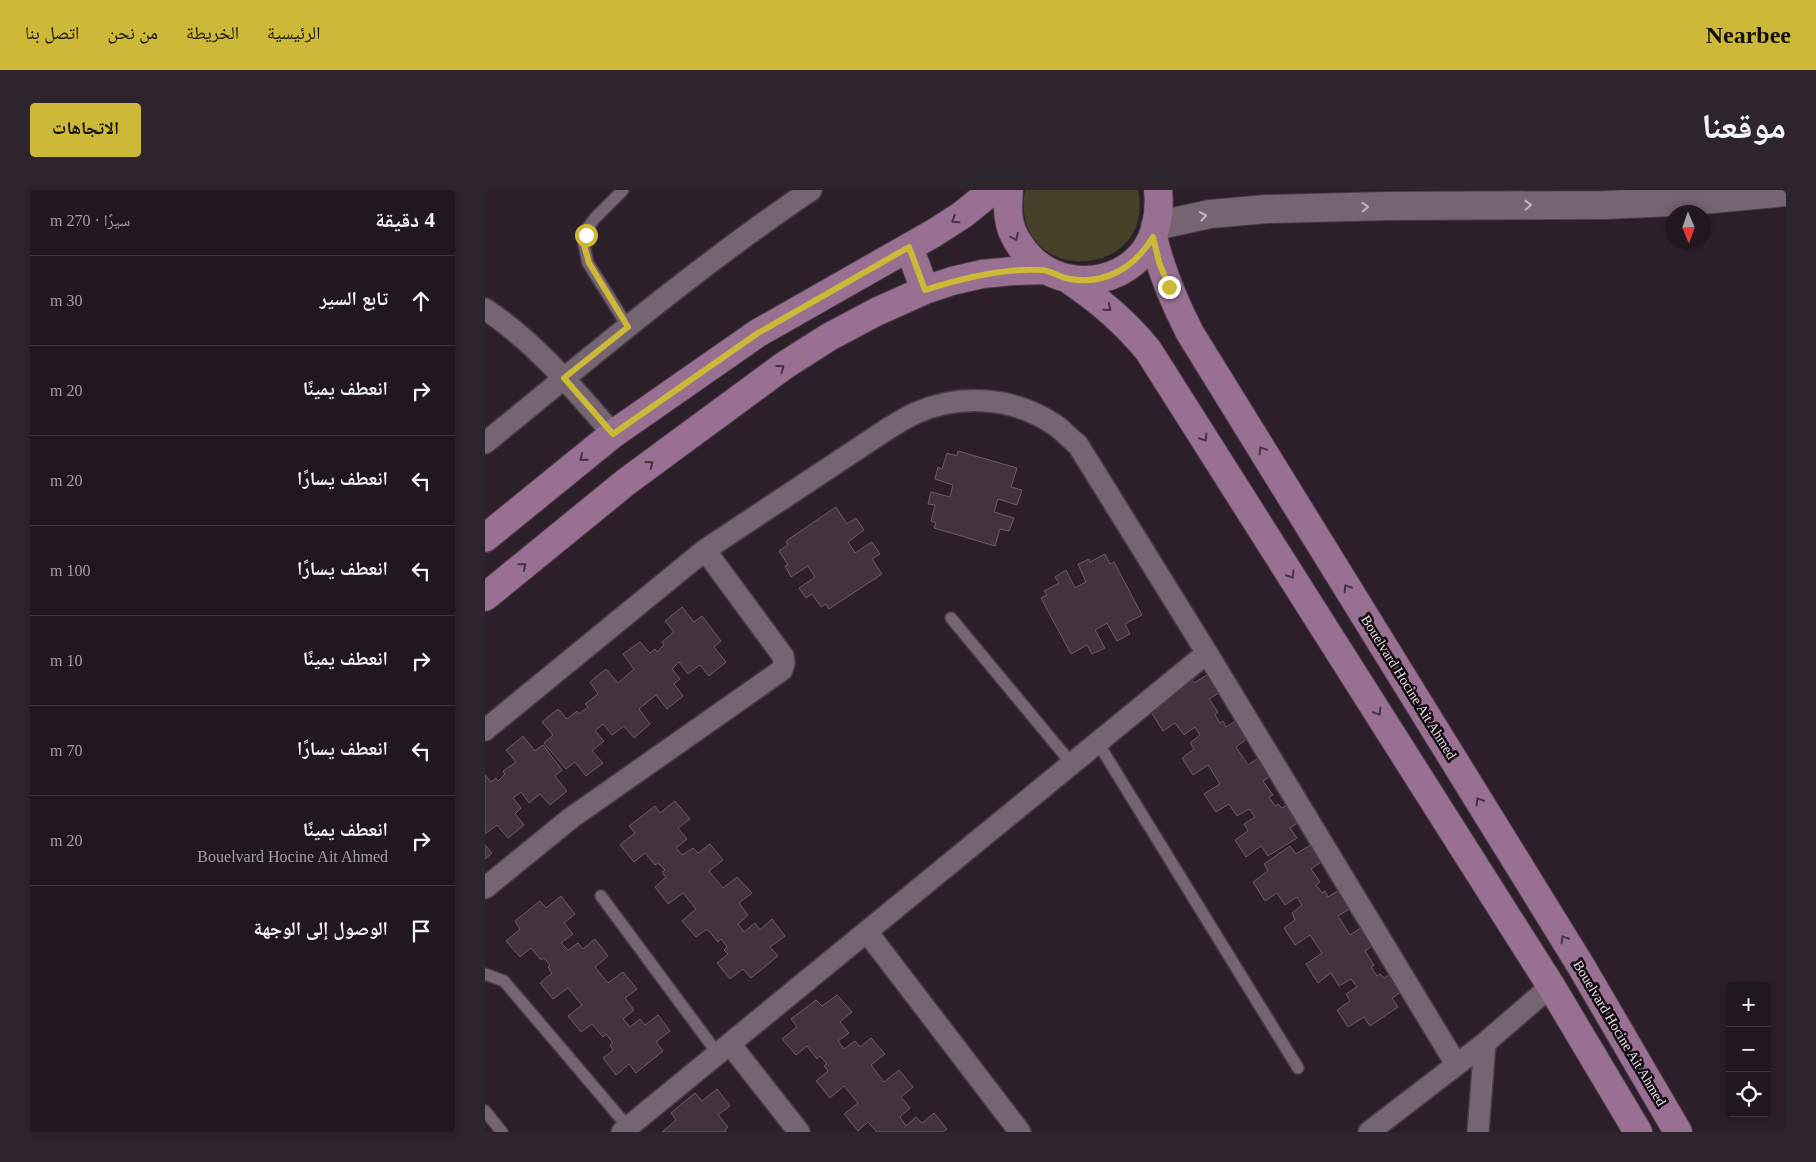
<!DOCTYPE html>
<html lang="ar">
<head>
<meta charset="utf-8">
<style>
  :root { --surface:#211720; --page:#2d242d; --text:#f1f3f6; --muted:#a29fa5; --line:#3e363e; --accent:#ceb837 }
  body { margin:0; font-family:"Times New Roman","Noto Naskh Arabic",serif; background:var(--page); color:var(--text); direction:rtl }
  .controls { position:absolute; right:15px; bottom:15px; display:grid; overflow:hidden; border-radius:5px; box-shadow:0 2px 8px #0003 }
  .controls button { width:45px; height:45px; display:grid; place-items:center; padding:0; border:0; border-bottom:1px solid var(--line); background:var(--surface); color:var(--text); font:25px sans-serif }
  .compass { position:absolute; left:1181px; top:15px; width:45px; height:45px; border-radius:50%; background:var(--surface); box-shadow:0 2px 8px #0003; rotate:178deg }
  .stop { position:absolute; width:15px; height:15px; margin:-11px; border:4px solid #ceb837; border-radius:50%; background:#fff }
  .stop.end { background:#ceb837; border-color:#fff; box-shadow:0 1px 5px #0008 }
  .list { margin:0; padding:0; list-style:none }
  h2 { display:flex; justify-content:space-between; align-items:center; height:65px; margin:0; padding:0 20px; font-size:21px }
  h2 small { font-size:16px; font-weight:400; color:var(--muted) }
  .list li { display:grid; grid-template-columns:32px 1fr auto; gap:15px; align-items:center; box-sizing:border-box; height:90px; padding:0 20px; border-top:1px solid var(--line) }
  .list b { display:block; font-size:19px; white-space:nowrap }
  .list p { margin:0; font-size:16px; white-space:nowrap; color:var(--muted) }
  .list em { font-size:16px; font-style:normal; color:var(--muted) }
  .icon { flex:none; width:28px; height:28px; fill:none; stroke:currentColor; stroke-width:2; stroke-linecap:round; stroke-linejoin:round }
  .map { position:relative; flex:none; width:1301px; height:942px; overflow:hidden; direction:ltr; border-radius:5px }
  header { display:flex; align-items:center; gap:30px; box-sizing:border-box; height:70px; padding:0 25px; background:var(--accent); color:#111 }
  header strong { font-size:24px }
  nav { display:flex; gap:28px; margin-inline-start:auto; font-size:18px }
  .intro { display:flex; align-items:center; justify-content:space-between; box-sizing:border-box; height:120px; padding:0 30px }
  h1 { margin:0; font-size:35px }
  .button { padding:12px 22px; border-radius:5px; background:var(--accent); color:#111; font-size:18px; font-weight:700 }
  main { display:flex; gap:30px; padding:0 30px }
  aside { flex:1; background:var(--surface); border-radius:5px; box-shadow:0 2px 8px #0003 }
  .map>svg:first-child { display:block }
</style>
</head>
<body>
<header>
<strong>Nearbee</strong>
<nav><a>الرئيسية</a><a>الخريطة</a><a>من نحن</a><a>اتصل بنا</a></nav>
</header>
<div class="intro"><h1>موقعنا</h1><a class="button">الاتجاهات</a></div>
<main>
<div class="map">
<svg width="1301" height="942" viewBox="0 0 1301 942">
  <rect width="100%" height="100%" fill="#2c1f2a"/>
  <path fill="#454129" d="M540 0H653C672 92 523 98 540 0Z"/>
  <path fill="#42333f" stroke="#6c5c69" d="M473 261 532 278 526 297 537 300 532 315 513 309 509 322 529 328 524 341 515 339 510 356 449 338 451 333 446 331 450 315 443 314 446 302 465 307 468 295 450 289 453 277 457 279 462 263 472 266Z
    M351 317 362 334 371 328 379 340 363 352 370 363 387 352 395 364 387 369 397 384 344 419 341 414 336 417 327 404 321 408 314 398 330 387 323 376 306 387 300 376 303 375 294 361 303 355 301 351Z
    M620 364 625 374 629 372 657 425 640 434 645 444 632 451 622 433 610 440 620 458 607 464 602 455 586 464 556 408 562 405 559 401 574 393 570 387 581 380 590 398 601 392 593 374 604 369 605 372Z
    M197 417 209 432 217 426 236 451 229 457 241 472 224 486 215 475 203 484 194 472 187 479 195 489 189 494 198 506 182 519 171 505 154 519 165 534 149 548 139 536 127 545 118 534 110 541 119 551 107 561 118 573 101 586 90 572 81 579 59 553 68 545 57 532 73 519 82 529 92 521 94 524 103 517 100 514 113 504 105 492 121 479 133 493 149 479 138 464 155 452 165 463 170 459 172 462 179 455 177 452 189 442 180 431Z
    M725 483 737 501 724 509 733 522 730 525 735 533 738 531 741 537 754 529 766 546 751 557 763 575 778 565 790 583 778 591 788 605 784 607 790 616 793 614 797 618 808 611 820 628 805 638 812 648 783 666 776 656 761 667 750 650 763 641 759 634 770 627 764 619 752 626 744 614 731 622 719 604 735 594 723 575 708 585 697 568 709 559 705 553 715 545 710 537 699 545 690 533 678 541 666 522 682 511 677 504 703 486 709 493Z
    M38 546 50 561 58 555 77 580 70 586 82 601 65 615 55 604 44 613 36 602 28 608 36 618 30 624 39 635 23 648 12 635 0 644V585L6 592 11 588 13 591 20 584 18 581 31 572 21 560Z
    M190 611 205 629 193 638 202 649 191 658 197 665 208 658 213 663 225 654 238 670 224 681 238 698 252 687 267 703 254 713 263 725 253 734 259 742 270 733 275 740 287 729 300 746 285 757 293 766 266 788 258 779 245 789 232 773 243 764 239 760 242 757 236 749 233 752 222 739 211 747 197 731 211 719 198 703 183 714 170 697 181 687 177 682 180 680 173 673 170 675 160 663 149 672 135 655 150 643 144 636 170 616 175 623Z
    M827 654 838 671 826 679 835 692 831 695 837 703 840 701 843 707 856 699 869 716 853 726 865 745 880 735 891 753 880 761 889 775 886 777 892 786 895 784 899 788 910 781 922 798 907 808 913 817 885 836 879 827 863 837 852 820 865 811 861 804 872 797 866 789 854 796 846 783 833 793 821 774 837 763 825 745 810 755 799 738 810 730 807 723 817 715 812 707 800 715 792 703 780 711 768 692 783 681 779 674 805 656 811 664Z
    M0 655 7 663 0 669Z
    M76 706 90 724 79 733 88 744 76 753 83 760 93 753 98 759 110 749 123 766 110 777 123 793 138 782 152 799 140 808 149 820 138 829 145 837 155 829 160 835 173 825 185 841 171 852 178 861 151 883 144 874 131 885 118 868 128 860 125 855 128 853 121 844 118 847 107 834 96 842 83 826 97 815 83 798 68 809 55 793 67 783 63 777 65 775 59 768 56 770 46 758 35 767 21 751 35 739 30 731 55 711 61 718Z
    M352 805 367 822 355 832 364 843 353 851 359 859 370 851 375 857 386 848 400 864 386 875 399 892 414 880 428 897 416 907 425 918 415 927 421 936 431 927 437 933 449 923 462 939 458 942H392L383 932 373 941 359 924 373 913 359 896 345 908 331 891 343 881 339 876 342 874 335 866 332 869 322 856 311 865 297 849 312 837 306 829 331 810 337 816Z
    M232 899 245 916 233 925 243 937 240 940 242 942H177L191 930 186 923 210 903 217 911Z"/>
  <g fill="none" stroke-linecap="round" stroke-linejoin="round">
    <defs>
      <path id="service" d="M138 0 110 28 104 36 101 45 99 55 103 73 143 137
        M466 428 587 574
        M613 553 813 878
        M116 706 233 864
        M0 784 19 791 143 937
        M0 921 17 942"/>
      <path id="minor" d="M0 119C50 152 89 199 128 244
        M0 253C107 166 212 77 326 0
        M0 540 220 360 404 238C413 233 421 227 431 223 476 203 529 207 570 235 578 240 585 249 593 255L722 463 971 874
        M0 698 86 628 297 480 299 473 298 466 220 360
        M382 742 535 942
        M245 854 314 942
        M137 942 722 463
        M884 942 1000 853 1066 796
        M993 942 1000 853"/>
      <path id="secondary" d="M670 36 725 24 782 19 904 16 1120 15 1207 11 1301 2"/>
      <path id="primary" d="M524 0C523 12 522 23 525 34 527 44 533 53 539 61 569 100 632 100 661 59 672 42 675 20 673 0
        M668 47C676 80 689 112 705 143L1096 776 1193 942
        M424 57 440 100
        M583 89C615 111 639 131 663 160L1066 796 1153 942
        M0 348 128 244 273 143 449 43 477 25 508 0
        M0 407 141 292 300 175 344 147 391 122 440 100 467 91 497 84 528 81 559 80"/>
    </defs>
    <use href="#service" stroke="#473c45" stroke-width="14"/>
    <use href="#minor" stroke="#473c45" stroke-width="24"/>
    <use href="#secondary" stroke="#473c45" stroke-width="30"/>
    <use href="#primary" stroke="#473c45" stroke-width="30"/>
    <use href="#service" stroke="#756572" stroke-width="11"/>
    <use href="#minor" stroke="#756572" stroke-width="21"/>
    <use href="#secondary" stroke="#756572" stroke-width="28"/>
    <use href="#primary" stroke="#996f92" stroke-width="28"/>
  </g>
  <defs><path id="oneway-chevron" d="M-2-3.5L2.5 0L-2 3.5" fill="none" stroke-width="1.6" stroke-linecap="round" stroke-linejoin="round" transform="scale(1.25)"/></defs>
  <g stroke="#c0b4be">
    <use href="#oneway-chevron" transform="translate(1043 15) rotate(-1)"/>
    <use href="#oneway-chevron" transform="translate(880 17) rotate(-2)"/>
    <use href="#oneway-chevron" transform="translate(718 26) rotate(-10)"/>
  </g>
  <g stroke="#473344">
    <use href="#oneway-chevron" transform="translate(470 30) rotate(147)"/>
    <use href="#oneway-chevron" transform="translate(530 47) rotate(64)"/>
    <use href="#oneway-chevron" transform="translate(623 118) rotate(39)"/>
    <use href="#oneway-chevron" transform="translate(296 178) rotate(-36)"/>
    <use href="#oneway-chevron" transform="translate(719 248) rotate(58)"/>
    <use href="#oneway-chevron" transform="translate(777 260) rotate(-122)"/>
    <use href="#oneway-chevron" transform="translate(98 268) rotate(141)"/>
    <use href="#oneway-chevron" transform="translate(165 274) rotate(-36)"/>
    <use href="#oneway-chevron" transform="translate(38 376) rotate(-39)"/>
    <use href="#oneway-chevron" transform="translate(806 385) rotate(58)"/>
    <use href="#oneway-chevron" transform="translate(862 398) rotate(-122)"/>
    <use href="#oneway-chevron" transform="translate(893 522) rotate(58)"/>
    <use href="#oneway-chevron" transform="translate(994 611) rotate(-122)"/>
    <use href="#oneway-chevron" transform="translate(1079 749) rotate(-122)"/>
  </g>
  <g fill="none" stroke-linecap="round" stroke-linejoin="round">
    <path stroke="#ceb837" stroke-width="6" d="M101 45 99 55 104 73 143 137 79 188 128 244 273 143 424 57 440 100C477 88 517 78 556 80 566 80 575 88 585 89 621 95 650 77 668 47L674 72 684 97"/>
  </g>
  <g text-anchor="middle" stroke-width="5" stroke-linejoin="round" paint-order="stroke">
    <g font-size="14" fill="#e9dfe7" stroke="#110b10">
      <text transform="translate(924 497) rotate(58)" y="5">Bouelvard Hocine Ait Ahmed</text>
      <text transform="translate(1135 843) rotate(59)" y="5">Bouelvard Hocine Ait Ahmed</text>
    </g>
  </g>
</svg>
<div class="controls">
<button>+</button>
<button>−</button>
<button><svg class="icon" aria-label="locate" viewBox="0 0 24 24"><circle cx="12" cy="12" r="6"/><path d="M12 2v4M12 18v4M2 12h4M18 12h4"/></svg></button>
</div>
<svg class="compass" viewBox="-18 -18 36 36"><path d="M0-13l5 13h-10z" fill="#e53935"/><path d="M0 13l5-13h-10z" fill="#a29fa5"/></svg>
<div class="stop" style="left:101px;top:45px"></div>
<div class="stop end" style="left:684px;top:97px"></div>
</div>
<aside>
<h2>4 دقيقة<small>سيرًا · 270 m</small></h2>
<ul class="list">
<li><svg class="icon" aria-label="ahead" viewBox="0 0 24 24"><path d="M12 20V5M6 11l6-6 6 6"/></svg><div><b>تابع السير</b></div><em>30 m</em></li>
<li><svg class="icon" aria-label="right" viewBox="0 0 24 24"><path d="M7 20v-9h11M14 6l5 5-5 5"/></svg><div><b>انعطف يمينًا</b></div><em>20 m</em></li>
<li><svg class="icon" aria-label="left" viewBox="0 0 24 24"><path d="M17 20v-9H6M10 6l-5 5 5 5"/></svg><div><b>انعطف يسارًا</b></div><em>20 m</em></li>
<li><svg class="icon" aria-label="left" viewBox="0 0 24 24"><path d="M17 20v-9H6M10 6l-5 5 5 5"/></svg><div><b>انعطف يسارًا</b></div><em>100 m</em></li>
<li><svg class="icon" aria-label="right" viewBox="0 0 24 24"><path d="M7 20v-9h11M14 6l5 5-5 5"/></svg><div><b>انعطف يمينًا</b></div><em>10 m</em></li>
<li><svg class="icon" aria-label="left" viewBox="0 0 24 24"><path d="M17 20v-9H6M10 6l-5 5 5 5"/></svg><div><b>انعطف يسارًا</b></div><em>70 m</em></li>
<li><svg class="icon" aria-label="right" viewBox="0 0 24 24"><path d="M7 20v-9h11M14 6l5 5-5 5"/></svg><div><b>انعطف يمينًا</b><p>Bouelvard Hocine Ait Ahmed</p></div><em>20 m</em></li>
<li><svg class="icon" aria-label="arrive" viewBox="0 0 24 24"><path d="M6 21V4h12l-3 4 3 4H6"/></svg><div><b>الوصول إلى الوجهة</b></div></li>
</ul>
</aside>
</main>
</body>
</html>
